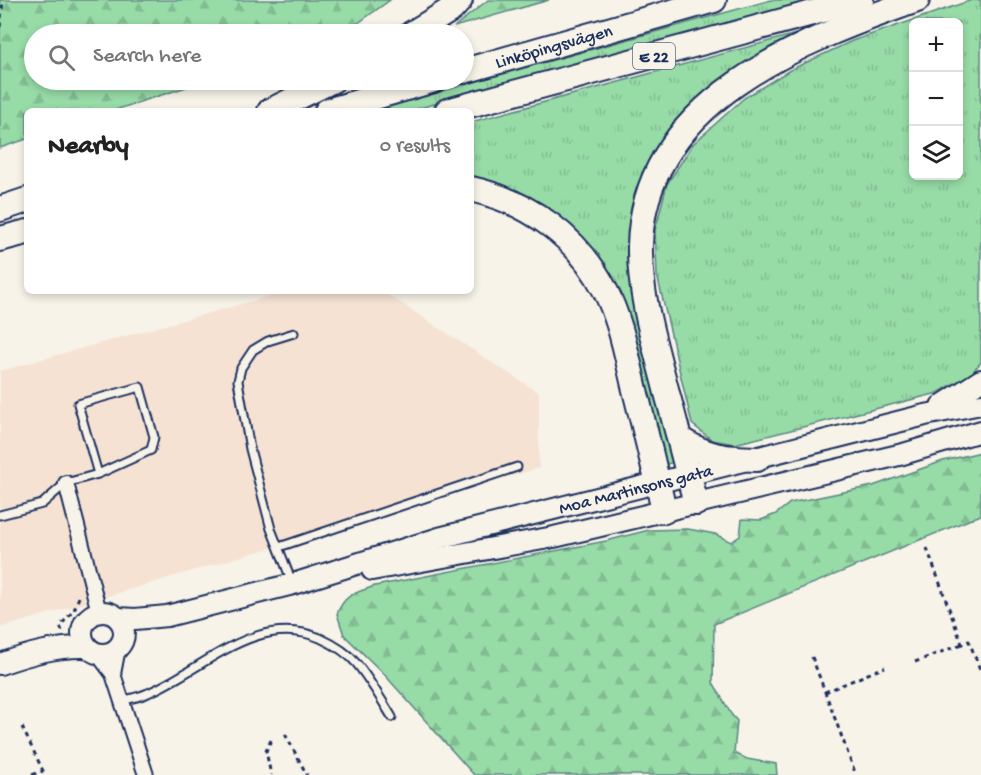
<!DOCTYPE html>
<html lang="en">
<head>
<meta charset="utf-8">
<style>
  :root { --surface:#fff; --page:#f6f6f6; --text:#222; --muted:#767676; --line:#e0e0e0 }
  body { margin:0; font-family:"Gochi Hand",sans-serif; background:var(--page); color:var(--text) }
  .controls { position:absolute; right:18px; top:18px; display:grid; overflow:hidden; border-radius:9px; box-shadow:0 3px 9px #0003 }
  .controls button { width:54px; height:54px; display:grid; place-items:center; padding:0; border:0; border-bottom:2px solid var(--line); background:var(--surface); color:var(--text); font:30px sans-serif }
  .list { margin:0; padding:0; list-style:none }
  h2 { display:flex; justify-content:space-between; align-items:center; height:78px; margin:0; padding:0 24px; font-size:26px }
  h2 small { font-size:20px; font-weight:400; color:var(--muted) }
  .icon { flex:none; width:33px; height:33px; fill:none; stroke:currentColor; stroke-width:2; stroke-linecap:round; stroke-linejoin:round }
  .map { position:relative; flex:none; width:981px; height:775px; overflow:hidden }
  .search { position:absolute; background:var(--surface); box-shadow:0 3px 9px #0003; left:24px; top:24px; width:450px; height:66px; display:flex; align-items:center; gap:15px; box-sizing:border-box; padding:0 21px; border-radius:33px; color:var(--muted); font-size:22px }
  .panel { position:absolute; background:var(--surface); box-shadow:0 3px 9px #0003; left:24px; top:108px; width:450px; height:186px; border-radius:9px }
  .map>svg:first-child { display:block }
</style>
</head>
<body>
<div class="map">
<svg width="981" height="775" viewBox="0 0 981 775">
  <defs>
    <pattern id="grass-tufts" width="24" height="20" patternUnits="userSpaceOnUse" patternTransform="scale(1.5)"><rect width="24" height="20" fill="#97dba7"/><path d="M3 7l-1-3M5 7V3M7 7l1-3M15 17l-1-3M17 17v-4M19 17l1-3" fill="none" stroke="#82bc92"/></pattern>
    <pattern id="forest-firs" width="22" height="20" patternUnits="userSpaceOnUse" patternTransform="scale(1.5)"><rect width="22" height="20" fill="#97dba7"/><path d="M5 1l3.5 6h-7zM16 11l3.5 6h-7z" fill="#82bc92"/></pattern>
  </defs>
  <rect width="100%" height="100%" fill="#f7f3e8"/>
  <filter id="ink" filterUnits="userSpaceOnUse"><feTurbulence type="fractalNoise" baseFrequency=".0167" numOctaves="2"/><feDisplacementMap in="SourceGraphic" scale="12" xChannelSelector="R" yChannelSelector="G"/><feConvolveMatrix kernelMatrix="1 2 1 2 8 2 1 2 1" color-interpolation-filters="sRGB"/></filter>
  <g filter="url(#ink)">
    <path fill="#f5e2d3" d="M288 291H382L539 393V468L0 628V371Z"/>
    <path fill="url(#grass-tufts)" stroke="#598582" stroke-width="1.5" fill-rule="evenodd" d="M771 0H810L409 111H369Z
      M972 0H980L981 3V362L972 373 938 393 735 444 712 440 692 424 657 275 655 230 667 184 693 144 744 98 790 70 852 41ZM958 22V176H914V22Z
      M807 31 752 60 699 99 665 137 640 186 674 462 667 464 663 461 624 305 544 207 502 184 471 176V122Z"/>
    <path fill="url(#forest-firs)" stroke="#598582" stroke-width="1.5" d="M0 0H390L343 34H34V80H208L112 111H27V139L0 148Z
      M488 0H549L454 27Z
      M981 452V515L714 624 713 682 731 714 737 721 734 753 747 759 776 764 777 775H474L383 673 344 635 337 614C345 593 356 593 375 586L606 541 649 530 688 529 715 534 731 542 740 536 742 519 761 520 776 514 790 503 873 486 943 461Z"/>
    <g fill="none" stroke-linecap="round" stroke-linejoin="round">
      <defs>
        <path id="lane" d="M0 515 42 504 66 483 98 474 78 404 140 387 154 437 151 450 98 474
          M279 547 517 467
          M292 582 271 529 250 449 238 381 241 368 253 350 268 341 294 333
          M122 701C131 698 140 697 148 693 203 670 256 611 320 638 333 644 347 652 357 664 370 680 381 699 392 717"/>
        <path id="street" d="M66 483 99 612
          M97 653 113 674 146 775
          M113 674 118 648"/>
        <g id="secondary">
          <path d="M941 406 981 380"/>
          <path d="M372 570 554 537 903 454 981 431"/>
          <circle cx="103" cy="633" r="21"/>
          <path id="s1" d="M119 618 135 619 167 616 293 584 439 538 925 415 981 404"/>
          <path d="M0 664C29 654 56 646 87 647"/>
        </g>
        <g id="highway">
          <path d="M411 34 452 9 460 0"/>
          <path id="s2" d="M464 71 714 0"/>
          <path d="M270 111 333 80"/>
          <path d="M327 111 434 80"/>
          <path d="M447 111 861 0"/>
          <path d="M471 189C529 202 578 237 605 290 621 321 627 357 635 390 645 430 655 470 664 511"/>
          <path d="M0 209 27 200"/>
          <path d="M0 239 27 232"/>
          <path d="M680 439C707 457 725 458 757 459"/>
          <path d="M696 503C686 466 677 429 667 393 655 345 639 295 640 245 644 100 801 41 917 0"/>
        </g>
      </defs>
      <use href="#lane" stroke="#1b2f5e" stroke-width="11"/>
      <use href="#street" stroke="#1b2f5e" stroke-width="18"/>
      <use href="#secondary" stroke="#1b2f5e" stroke-width="24"/>
      <use href="#highway" stroke="#1b2f5e" stroke-width="28"/>
      <path stroke="#1b2f5e" stroke-width="3" stroke-dasharray="4.5 4.5" stroke-linecap="butt" d="M0 27 3 0
        M927 548 962 644 969 641 981 672
        M62 631 60 626 74 610 79 597
        M812 657 856 775
        M915 662 962 644
        M825 692 885 667
        M22 727 45 775
        M285 734 307 775
        M271 740 266 751 271 775
        M32 775 43 771"/>
      <use href="#lane" stroke="#f7f3e8" stroke-width="7"/>
      <use href="#street" stroke="#f7f3e8" stroke-width="14"/>
      <use href="#secondary" stroke="#f7f3e8" stroke-width="20"/>
      <use href="#highway" stroke="#f7f3e8" stroke-width="24"/>
    </g>
  </g>
  <g text-anchor="middle" stroke-width="5" stroke-linejoin="round" paint-order="stroke">
    <rect fill="#f7f3e8" stroke="#5d6a87" stroke-width="1.5" x="633" y="43" width="42" height="26" rx="4.5"/>
    <g font-size="16" font-weight="bold" fill="#1b2f5e">
      <text x="654" y="62">E 22</text>
    </g>
    <g font-size="18" fill="#1b2f5e" stroke="#f7f3e8">
      <text dy="6" stroke="none"><textPath href="#s2" startOffset="93">Linköpingsvägen</textPath></text>
      <text dy="6" stroke="none"><textPath href="#s1" startOffset="534">Moa Martinsons gata</textPath></text>
    </g>
  </g>
</svg>
<div class="controls">
<button>+</button>
<button>−</button>
<button><svg class="icon" aria-label="layers" viewBox="0 0 24 24"><path d="M12 4l9 5-9 5-9-5zM3 14l9 5 9-5"/></svg></button>
</div>
<div class="search"><svg class="icon" aria-label="search" viewBox="0 0 24 24"><circle cx="10" cy="10" r="6"/><path d="M15 15l6 6"/></svg>Search here</div>
<section class="panel">
<h2>Nearby<small>0 results</small></h2>
<ul class="list">
</ul>
</section>
</div>
</body>
</html>
